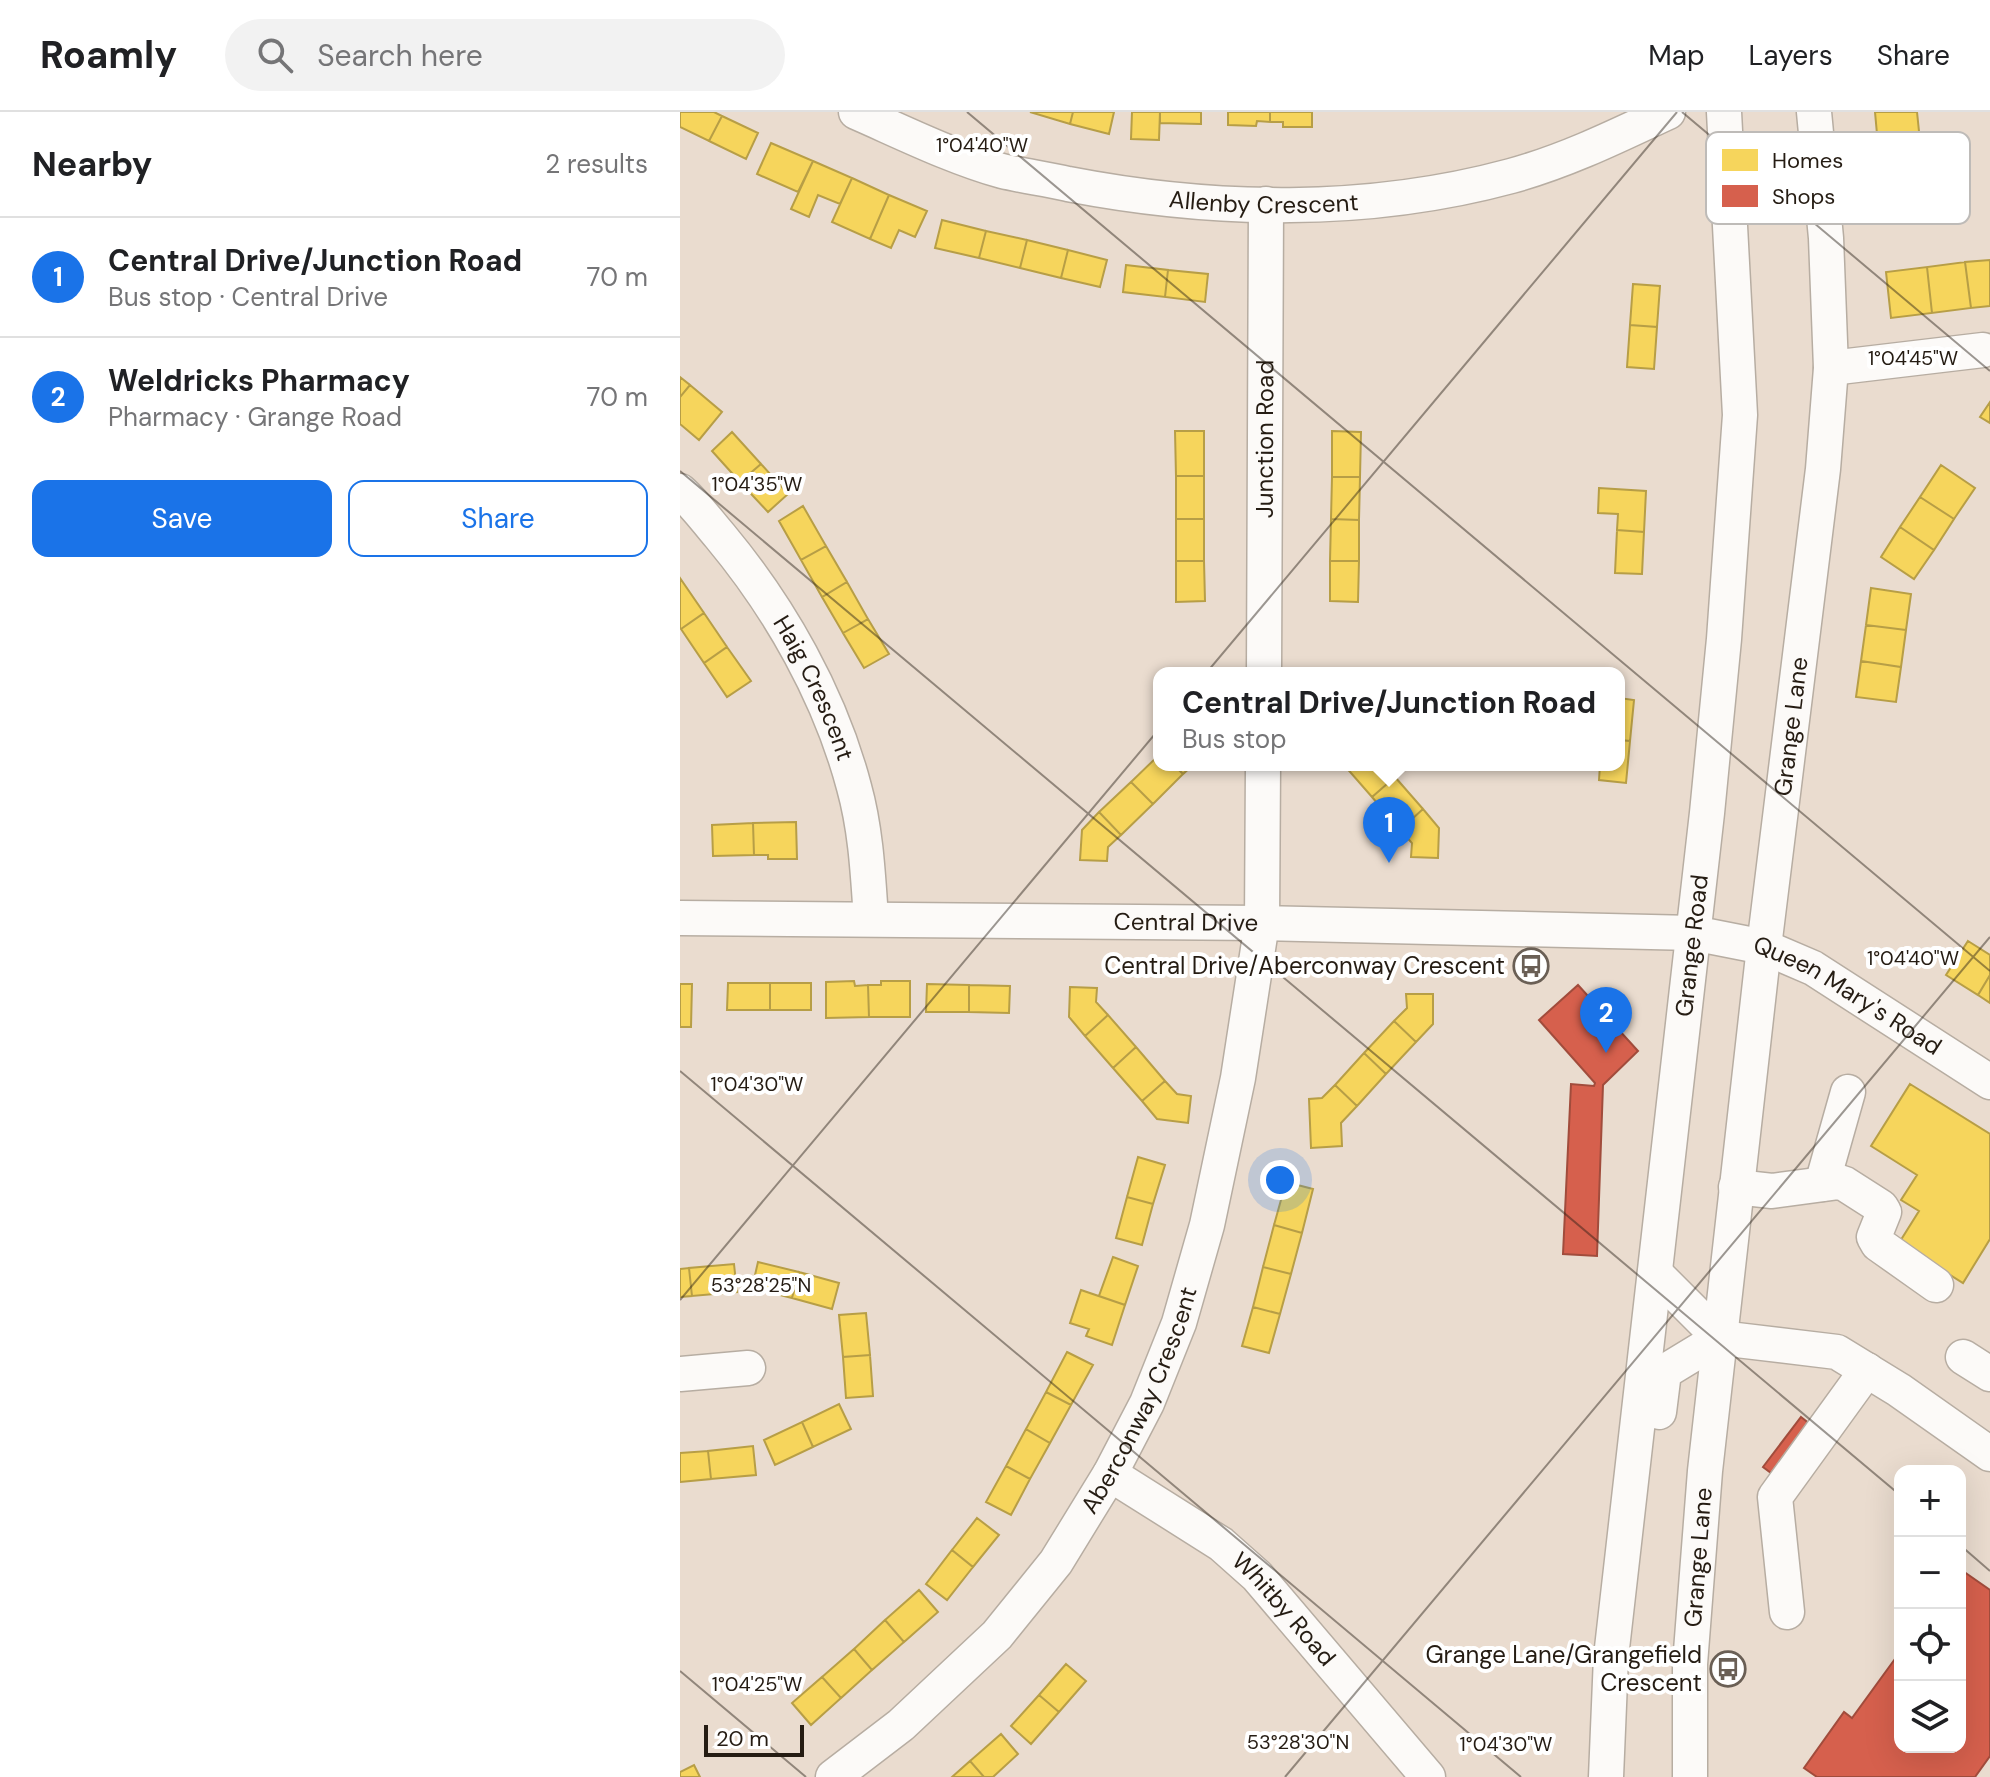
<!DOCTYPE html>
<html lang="en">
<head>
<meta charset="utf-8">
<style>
  :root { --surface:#fff; --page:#f2f2f2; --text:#202124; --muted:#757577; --line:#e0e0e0; --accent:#1a73e8 }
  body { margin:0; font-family:"DM Sans",sans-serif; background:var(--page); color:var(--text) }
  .controls { position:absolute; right:24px; bottom:24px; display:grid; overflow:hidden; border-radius:16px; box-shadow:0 8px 32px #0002 }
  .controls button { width:72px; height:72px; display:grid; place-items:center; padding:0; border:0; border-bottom:2px solid var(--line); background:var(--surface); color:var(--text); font:40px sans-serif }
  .scale { position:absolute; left:24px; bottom:20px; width:100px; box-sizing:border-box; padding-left:8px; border:4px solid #251c13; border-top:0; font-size:22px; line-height:28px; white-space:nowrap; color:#251c13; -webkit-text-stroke:6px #fff; paint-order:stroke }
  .you { position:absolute; left:600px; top:1068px; width:28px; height:28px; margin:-20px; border:6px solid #fff; border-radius:50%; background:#1a73e8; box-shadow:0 0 0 12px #1a73e833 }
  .badge { display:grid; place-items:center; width:52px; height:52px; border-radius:50%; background:var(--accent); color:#fff; font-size:26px; font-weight:700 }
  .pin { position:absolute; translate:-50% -66px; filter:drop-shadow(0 2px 4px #0008) }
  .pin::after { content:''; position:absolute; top:42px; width:28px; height:24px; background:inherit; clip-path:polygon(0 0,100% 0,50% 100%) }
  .popup { position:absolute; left:473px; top:555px; width:472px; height:104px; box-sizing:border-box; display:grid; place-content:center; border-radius:16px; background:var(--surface); filter:drop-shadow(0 2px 6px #0005); font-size:26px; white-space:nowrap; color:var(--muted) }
  .popup b { font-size:30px; color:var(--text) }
  .popup::after { content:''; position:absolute; left:50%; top:100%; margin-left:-16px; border:16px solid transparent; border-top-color:var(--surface) }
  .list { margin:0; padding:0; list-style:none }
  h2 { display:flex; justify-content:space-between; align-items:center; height:104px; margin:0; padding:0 32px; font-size:34px }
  h2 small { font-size:26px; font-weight:400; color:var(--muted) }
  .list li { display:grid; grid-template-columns:52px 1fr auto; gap:24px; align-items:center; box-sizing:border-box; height:120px; padding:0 32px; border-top:2px solid var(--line) }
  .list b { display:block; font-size:30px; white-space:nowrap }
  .list p { margin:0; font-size:26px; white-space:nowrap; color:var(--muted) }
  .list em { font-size:26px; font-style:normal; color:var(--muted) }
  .actions { display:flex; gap:16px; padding:24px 32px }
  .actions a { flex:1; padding:18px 0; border:2px solid var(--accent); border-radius:16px; text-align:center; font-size:28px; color:var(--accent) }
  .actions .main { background:var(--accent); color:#fff }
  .icon { flex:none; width:44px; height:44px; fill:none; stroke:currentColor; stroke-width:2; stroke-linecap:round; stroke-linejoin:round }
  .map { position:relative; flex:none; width:1310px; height:1665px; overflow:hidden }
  header { display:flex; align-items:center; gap:48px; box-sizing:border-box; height:112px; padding:0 40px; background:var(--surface); border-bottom:2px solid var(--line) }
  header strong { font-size:38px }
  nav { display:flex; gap:44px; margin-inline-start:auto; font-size:28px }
  .search { width:560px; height:72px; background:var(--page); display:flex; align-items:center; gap:20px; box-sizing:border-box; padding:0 28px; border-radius:44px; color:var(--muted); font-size:30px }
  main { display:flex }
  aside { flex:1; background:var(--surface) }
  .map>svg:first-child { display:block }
</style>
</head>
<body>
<header>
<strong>Roamly</strong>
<div class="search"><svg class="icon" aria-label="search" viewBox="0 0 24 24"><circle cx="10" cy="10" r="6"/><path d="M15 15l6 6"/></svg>Search here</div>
<nav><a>Map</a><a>Layers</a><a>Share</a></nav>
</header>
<main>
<aside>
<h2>Nearby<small>2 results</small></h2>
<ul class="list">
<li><span class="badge">1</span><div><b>Central Drive/Junction Road</b><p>Bus stop · Central Drive</p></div><em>70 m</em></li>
<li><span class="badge">2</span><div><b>Weldricks Pharmacy</b><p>Pharmacy · Grange Road</p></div><em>70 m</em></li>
</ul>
<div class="actions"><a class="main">Save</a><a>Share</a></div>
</aside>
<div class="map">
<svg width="1310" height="1665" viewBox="0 0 1310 1665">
  <rect width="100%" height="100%" fill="#eadccf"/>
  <path fill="#f6d55c" stroke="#b79e46" stroke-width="2" d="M0 0H34L42 4 29 29 0 15Z
    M350 0H393L390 12Z
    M393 0H434L429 22 390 12Z
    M452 0H480L479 28 451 27Z
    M480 0H521V12L480 11Z
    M548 0H590V10L577 9 576 14 548 13Z
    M590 0H632V15H603V10H590Z
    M1195 0H1237L1240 29 1198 33Z
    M42 4 78 21 66 47 29 29Z
    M1240 29 1243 62 1202 66 1198 33Z
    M91 31 133 49 118 80 77 62Z
    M133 49 172 66 160 92 138 83 129 105 111 97Z
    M1243 62 1246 93 1205 97 1202 66Z
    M172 66 209 83 190 127 152 110Z
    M209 83 247 99 235 125 219 118 211 136 190 127Z
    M262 108 306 119 299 146 255 136Z
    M306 119 347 128 340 156 299 146Z
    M347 128 388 138 381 166 340 156Z
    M388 138 427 148 420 175 381 166Z
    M1310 148V194L1291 196 1285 150Z
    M1285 150 1291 196 1252 201 1247 155Z
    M446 153 488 158 485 185 443 180Z
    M1247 155 1252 201 1211 206 1206 160Z
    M488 158 528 162 525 190 485 185Z
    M953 172 980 174 977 215 950 213Z
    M950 213 977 215 974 257 947 255Z
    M0 265 10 273 0 285Z
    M10 273 42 300 19 328 0 312V285Z
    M1310 290V311L1300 305Z
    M495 319H524V364H496Z
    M652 319 681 320 680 365H652Z
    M52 320 81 352 60 370 32 339Z
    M81 352 108 382 88 400 60 370Z
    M1261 353 1295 376 1274 407 1240 385Z
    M496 364H524V407H496Z
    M652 365H680L679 408 651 407Z
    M919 376 966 379 964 420 937 418 938 402 918 401Z
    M1240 385 1274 407 1254 438 1220 415Z
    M123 394 146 434 121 448 99 409Z
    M496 407H524V449H496Z
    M651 407 679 408V449H650Z
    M1220 415 1254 438 1234 467 1201 445Z
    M937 418 964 420 962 462 935 461Z
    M146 434 167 470 142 485 121 448Z
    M496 449H524L525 489 496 490Z
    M650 449H679L678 490 650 489Z
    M0 466 24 501 1 517 0 516Z
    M167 470 188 507 163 521 142 485Z
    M1191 476 1231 482 1226 518 1186 513Z
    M24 501 47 535 24 551 1 517Z
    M188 507 209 542 184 556 163 521Z
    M1186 513 1226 518 1221 555 1181 549Z
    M47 535 71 569 47 585 24 551Z
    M1181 549 1221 555 1216 590 1176 585Z
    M939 586 954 588 950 629 939 628Z
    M939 628 950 629 946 671 919 668 920 653H939Z
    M479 643V653H494L503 662 473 692 451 670Z
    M494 653H513L503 662Z
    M664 653H705L715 665 692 685Z
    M715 665 743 697 720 718 692 685Z
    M451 670 473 692 441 723 419 700Z
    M743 697 759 716 758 746 731 745 732 731 720 718Z
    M419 700 441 723 428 735 427 749 400 748 402 718Z
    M116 710 117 747H88V743H74L73 711Z
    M73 711 74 743 33 744 32 713Z
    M1288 829 1310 843V863L1298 883 1266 863Z
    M1310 863V891L1298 883Z
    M174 869 175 874 188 873 189 905 146 906V870Z
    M201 869H230V905H189L188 873H201Z
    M48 871H90V898H47Z
    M90 871H131V898H90Z
    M0 872H12L11 915H0Z
    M247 872 289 873V900H246Z
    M289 873 330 874 329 901 289 900Z
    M390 875 417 876 416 890 428 903 405 924 389 905Z
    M726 882H753V912L736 930 714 909 727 896Z
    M428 903 456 935 433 956 405 924Z
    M714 909 736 930 706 962 684 941Z
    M456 935 485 969 462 989 433 956Z
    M684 941 706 962 677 994 655 973Z
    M485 969 497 982 511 984 508 1011 477 1007 462 989Z
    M1230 972 1310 1022V1127L1283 1171 1219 1131 1239 1099 1221 1088 1237 1063 1191 1034Z
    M655 973 677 994 661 1011 662 1034 631 1036 629 987 642 986Z
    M458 1045 485 1053 473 1092 447 1085Z
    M606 1070 633 1077 622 1121 594 1113Z
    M447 1085 473 1092 462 1133 436 1126Z
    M594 1113 622 1121 611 1162 583 1155Z
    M433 1145 458 1154 445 1193 419 1184Z
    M78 1150 119 1160 112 1186 72 1176Z
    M54 1152 57 1180 12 1184 9 1156Z
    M583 1155 611 1162 600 1202 573 1195Z
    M9 1156 12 1184 0 1185V1157Z
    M119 1160 159 1171 152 1197 112 1186Z
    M401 1178 445 1193 432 1233 406 1224 409 1217 390 1211Z
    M573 1195 600 1202 589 1241 562 1234Z
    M186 1201 190 1243 163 1245 159 1203Z
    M387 1240 413 1253 391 1293 366 1280Z
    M190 1243 193 1284 166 1286 163 1245Z
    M366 1280 391 1293 370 1331 346 1317Z
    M159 1292 171 1317 133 1335 122 1310Z
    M122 1310 133 1335 95 1353 84 1328Z
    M346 1317 370 1331 350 1367 326 1354Z
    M73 1334 76 1363 31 1367 28 1339Z
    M28 1339 31 1367 0 1370V1341Z
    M326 1354 350 1367 331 1403 306 1390Z
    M297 1406 319 1423 293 1455 272 1438Z
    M272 1438 293 1455 267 1488 246 1472Z
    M239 1478 258 1500 224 1530 205 1508Z
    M205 1508 224 1530 192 1558 174 1537Z
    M174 1537 192 1558 161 1586 142 1565Z
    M386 1552 406 1569 379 1600 359 1583Z
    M142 1565 161 1586 131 1613 112 1591Z
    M359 1583 379 1600 351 1632 331 1614Z
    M321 1622 338 1642 313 1665H304L290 1649Z
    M290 1649 304 1665H272Z
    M14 1653 20 1665H0V1660Z"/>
  <path fill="#d6604d" stroke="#a14c3c" stroke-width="2" d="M898 873 958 939 923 973 917 1144 883 1142 891 972 914 974 915 971 859 908Z
    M1121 1305 1140 1320 1103 1370 1083 1355Z
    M1280 1457 1310 1478V1644L1295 1665H1137L1124 1656 1164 1600 1172 1606 1220 1540V1635H1280Z"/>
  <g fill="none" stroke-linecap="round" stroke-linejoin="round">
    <defs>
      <g id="minor">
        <path id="s1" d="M176 0C224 21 272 45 322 59 344 64 366 67 388 72 533 100 687 103 831 64 886 49 937 24 988 0"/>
        <path d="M1151 256 1303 238"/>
        <path id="s2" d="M0 379C15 392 27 409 40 424 100 496 150 584 174 675 186 718 188 763 191 807"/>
        <path id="s3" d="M584 561 586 92"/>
        <path id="s4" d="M0 806 582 811 1013 821 1084 835 1133 856 1310 970"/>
        <path d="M1142 1072 1168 980"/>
        <path d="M1056 1075 1092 1079 1159 1070 1165 1072 1201 1095 1204 1100 1194 1125 1198 1132 1256 1173"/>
        <path d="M975 1161 1040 1226"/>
        <path d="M1040 1226 1157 1240 1219 1278 1310 1342"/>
        <path d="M1283 1245 1310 1262"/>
        <path d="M0 1262 68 1256"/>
        <path d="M979 1300 984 1260 1040 1226"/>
        <path id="s5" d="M430 1362 541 1432 577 1464 748 1665"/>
        <path d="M1107 1500 1095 1385 1187 1258"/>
        <path id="s6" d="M153 1665 221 1613 317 1523 376 1450 430 1362 467 1291 499 1211 527 1113 558 966 582 811 583 653"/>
        <path id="s7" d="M926 1665 931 1545 1027 701 1044 527 1060 303 1044 0"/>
        <path id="s8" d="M1010 1665V1552L1025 1359 1084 835 1143 357 1151 256 1146 126 1134 0"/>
      </g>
    </defs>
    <use href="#minor" stroke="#b7ada2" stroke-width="37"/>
    <use href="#minor" stroke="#fcfaf8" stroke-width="34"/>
  </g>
  <path fill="none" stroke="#251c13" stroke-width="2" stroke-opacity="0.45" d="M287 0 1310 859M1002 0 1310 259M0 359 1220 1383M0 959 841 1665M0 1188 997 0M1280 1433 1310 1459M0 1559 126 1665M605 1665 1310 825"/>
  <defs>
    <symbol id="bus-ring" viewBox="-11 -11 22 22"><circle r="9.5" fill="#fff" stroke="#6a5f55" stroke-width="1.5"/><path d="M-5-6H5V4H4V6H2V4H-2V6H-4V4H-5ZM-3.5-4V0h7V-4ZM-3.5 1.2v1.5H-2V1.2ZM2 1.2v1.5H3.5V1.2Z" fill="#6a5f55"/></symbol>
  </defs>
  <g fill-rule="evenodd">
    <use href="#bus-ring" x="831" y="834" width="40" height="40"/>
    <use href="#bus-ring" x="1028" y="1537" width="40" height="40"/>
  </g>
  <g text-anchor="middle" stroke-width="8" stroke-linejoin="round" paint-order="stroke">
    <g font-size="24" fill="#251c13" stroke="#fff">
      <text dy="8" stroke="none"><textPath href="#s1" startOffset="422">Allenby Crescent</textPath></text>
      <text dy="8" stroke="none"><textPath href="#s3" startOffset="234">Junction Road</textPath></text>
      <text dy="8" stroke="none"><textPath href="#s2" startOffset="240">Haig Crescent</textPath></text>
      <text dy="8" stroke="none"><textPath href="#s8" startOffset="1056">Grange Lane</textPath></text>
      <text dy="8" stroke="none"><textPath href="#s4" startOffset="506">Central Drive</textPath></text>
      <text dy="8" stroke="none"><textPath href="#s7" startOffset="836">Grange Road</textPath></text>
      <text dy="8" stroke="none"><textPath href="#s4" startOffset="1182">Queen Mary's Road</textPath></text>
      <text dy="8" stroke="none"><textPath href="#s6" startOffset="494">Aberconway Crescent</textPath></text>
      <text dy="8" stroke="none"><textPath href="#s8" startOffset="220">Grange Lane</textPath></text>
      <text dy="8" stroke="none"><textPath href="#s5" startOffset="222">Whitby Road</textPath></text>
    </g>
    <g font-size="24" fill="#251c13" stroke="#fff" text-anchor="end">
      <text x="825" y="862">Central Drive/Aberconway Crescent</text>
      <text x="1022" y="1551">Grange Lane/Grangefield<tspan x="1022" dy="28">Crescent</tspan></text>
    </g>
  </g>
  <rect x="1026" y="20" width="264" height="92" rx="12" fill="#fff" stroke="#bebbb8" stroke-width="2"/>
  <rect x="1042" y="37" width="36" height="22" fill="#f6d55c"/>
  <rect x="1042" y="73" width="36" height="22" fill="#d6604d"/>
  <g font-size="22" fill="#251c13">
    <text x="1092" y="56">Homes</text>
    <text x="1092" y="92">Shops</text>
  </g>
  <g font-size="20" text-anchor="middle" fill="#251c13" stroke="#fff" stroke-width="8" stroke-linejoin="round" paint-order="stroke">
    <text x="302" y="40">1°04'40"W</text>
    <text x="1233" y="253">1°04'45"W</text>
    <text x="77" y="379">1°04'35"W</text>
    <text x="1233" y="853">1°04'40"W</text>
    <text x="77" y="979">1°04'30"W</text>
    <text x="81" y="1180">53°28'25"N</text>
    <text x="77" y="1579">1°04'25"W</text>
    <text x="618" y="1637">53°28'30"N</text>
    <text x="826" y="1639">1°04'30"W</text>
  </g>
</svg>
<div class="controls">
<button>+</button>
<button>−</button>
<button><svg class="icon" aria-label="locate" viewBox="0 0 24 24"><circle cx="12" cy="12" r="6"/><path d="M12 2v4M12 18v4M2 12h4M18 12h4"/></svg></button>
<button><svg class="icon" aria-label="layers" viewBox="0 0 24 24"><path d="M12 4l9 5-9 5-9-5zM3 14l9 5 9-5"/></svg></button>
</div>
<div class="scale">20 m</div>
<div class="you"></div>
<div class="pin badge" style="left:709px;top:751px">1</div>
<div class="popup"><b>Central Drive/Junction Road</b>Bus stop</div>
<div class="pin badge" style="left:926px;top:941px">2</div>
</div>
</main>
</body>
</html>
